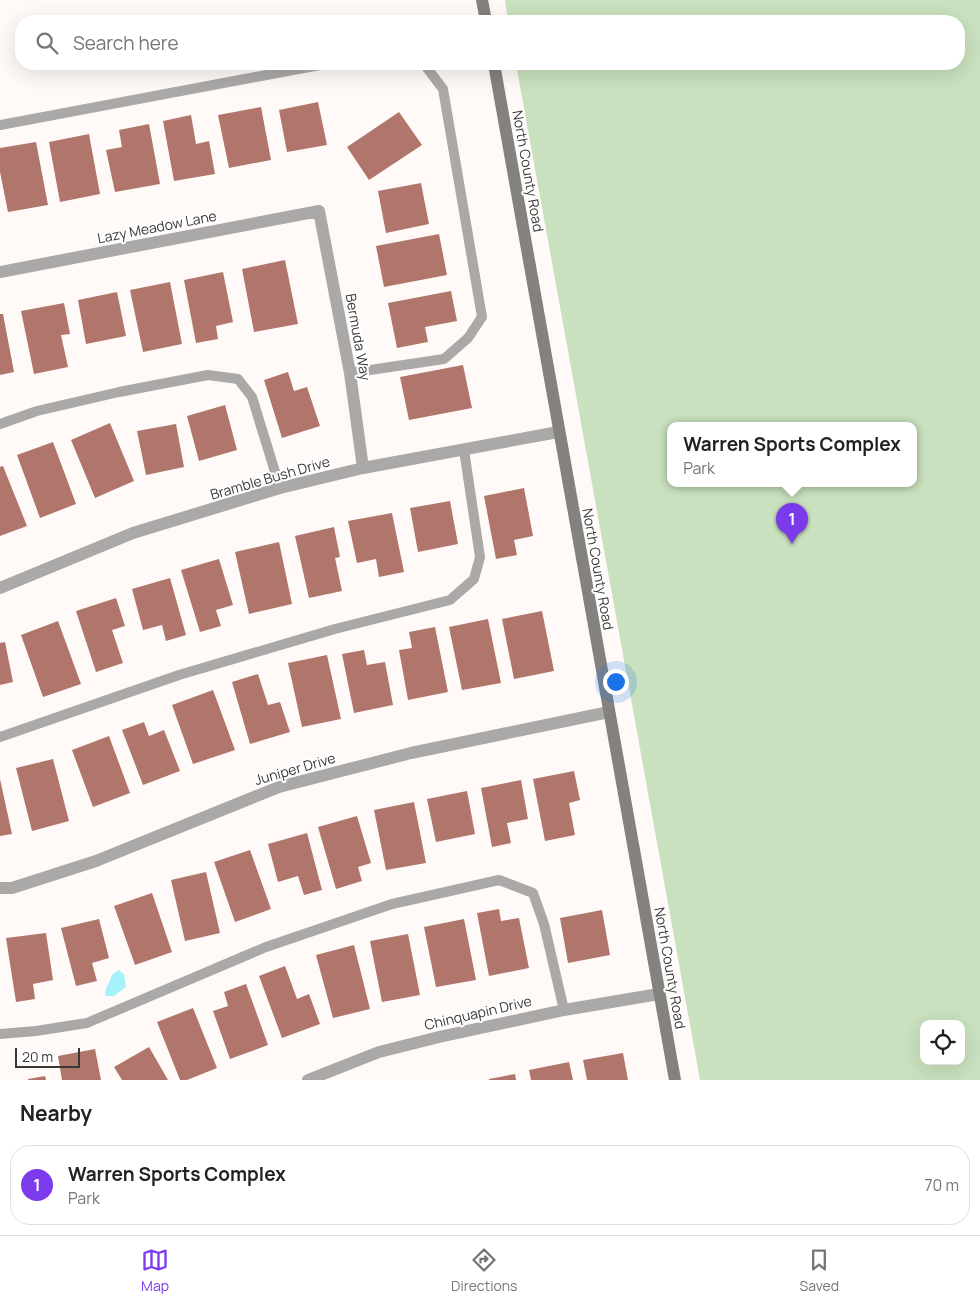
<!DOCTYPE html>
<html lang="en">
<head>
<meta charset="utf-8">
<style>
  :root { --surface:#fff; --page:#f6f6f6; --text:#222; --muted:#767676; --line:#e0e0e0; --accent:#7c3aed }
  body { margin:0; font-family:Manrope,sans-serif; background:var(--page); color:var(--text) }
  .controls { position:absolute; right:15px; bottom:15px; display:grid; overflow:hidden; border-radius:10px; box-shadow:0 5px 20px #0002 }
  .controls button { width:45px; height:45px; display:grid; place-items:center; padding:0; border:0; border-bottom:1px solid var(--line); background:var(--surface); color:var(--text); font:25px sans-serif }
  .scale { position:absolute; left:15px; bottom:12px; width:65px; box-sizing:border-box; padding-left:5px; border:2px solid #3a3837; border-top:0; font-size:14px; line-height:18px; white-space:nowrap; color:#3a3837; -webkit-text-stroke:4px #fff; paint-order:stroke }
  .you { position:absolute; left:615px; top:681px; width:18px; height:18px; margin:-12px; border:4px solid #fff; border-radius:50%; background:#1a73e8; box-shadow:0 0 0 8px #1a73e833 }
  .badge { display:grid; place-items:center; width:32px; height:32px; border-radius:50%; background:var(--accent); color:#fff; font-size:16px; font-weight:700 }
  .pin { position:absolute; translate:-50% -41px; filter:drop-shadow(0 1px 2px #0008) }
  .pin::after { content:''; position:absolute; top:26px; width:18px; height:15px; background:inherit; clip-path:polygon(0 0,100% 0,50% 100%) }
  .popup { position:absolute; left:667px; top:422px; width:250px; height:65px; box-sizing:border-box; display:grid; place-content:center; border-radius:10px; background:var(--surface); filter:drop-shadow(0 1px 4px #0005); font-size:16px; white-space:nowrap; color:var(--muted) }
  .popup b { font-size:19px; color:var(--text) }
  .popup::after { content:''; position:absolute; left:50%; top:100%; margin-left:-10px; border:10px solid transparent; border-top-color:var(--surface) }
  .list { margin:0; padding:0; list-style:none }
  h2 { display:flex; justify-content:space-between; align-items:center; height:65px; margin:0; padding:0 20px; font-size:21px }
  h2 small { font-size:16px; font-weight:400; color:var(--muted) }
  .list li { display:grid; grid-template-columns:32px 1fr auto; gap:15px; align-items:center; box-sizing:border-box; height:80px; margin:0 10px 10px; padding:0 10px; border:1px solid var(--line); border-radius:20px }
  .list b { display:block; font-size:19px; white-space:nowrap }
  .list p { margin:0; font-size:16px; white-space:nowrap; color:var(--muted) }
  .list em { font-size:16px; font-style:normal; color:var(--muted) }
  .icon { flex:none; width:28px; height:28px; fill:none; stroke:currentColor; stroke-width:2; stroke-linecap:round; stroke-linejoin:round }
  .map { position:relative; flex:none; width:980px; height:1080px; overflow:hidden }
  .search { position:absolute; background:var(--surface); box-shadow:0 5px 20px #0002; left:15px; right:15px; top:15px; height:55px; display:flex; align-items:center; gap:12px; box-sizing:border-box; padding:0 18px; border-radius:20px; color:var(--muted); font-size:19px }
  .sheet { height:155px; background:var(--surface) }
  nav { display:flex; justify-content:space-around; align-items:center; box-sizing:border-box; height:70px; border-top:1px solid var(--line); background:var(--surface); font-size:14px; color:var(--muted) }
  nav a { display:grid; justify-items:center; gap:2px }
  nav .on { color:var(--accent) }
  .map>svg:first-child { display:block }
</style>
</head>
<body>
<div class="map">
<svg width="980" height="1080" viewBox="0 0 980 1080">
  <rect width="100%" height="100%" fill="#fffaf8"/>
  <path fill="#c9e1be" fill-rule="evenodd" d="M505 0H980V1080H700L516 64H959V21H508ZM671 425H913V483H671ZM924 1024H961V1061H924Z"/>
  <path fill="#a5f2fb" d="M118 970 124 974 126 987 114 996H106L105 993C106 987 110 981 112 975Z"/>
  <path fill="#b0756b" d="M318 102 327 145 287 152 279 110Z
    M261 107 271 160 229 168 218 115Z
    M399 112 422 145 369 180 347 147Z
    M191 115 196 144 209 141 215 174 174 181 163 121Z
    M149 124 160 184 115 192 106 150 122 147 119 130Z
    M89 134 100 194 60 202 49 142Z
    M36 142 48 205 8 212 0 172V148Z
    M421 183 429 224 386 233 378 191Z
    M439 234 447 275 384 287 376 246Z
    M285 260 298 324 254 332 242 269Z
    M223 272 233 322 216 326 218 339 196 343 184 280Z
    M170 282 182 344 143 352 130 290Z
    M451 291 457 321 425 327 428 342 397 348 388 303Z
    M117 292 126 336 86 344 78 300Z
    M64 303 70 334 61 335 68 367 34 374 21 311Z
    M0 314H3L14 372 0 375Z
    M463 365 472 408 409 420 400 377Z
    M288 372 294 391 307 387 320 426 282 438 264 380Z
    M225 405 237 450 199 461 187 416Z
    M110 423 134 481 95 498 71 440Z
    M176 424 184 467 146 475 137 431Z
    M53 442 76 504 40 518 17 455Z
    M3 466 27 526 0 536V467Z
    M524 488 533 536 514 540 517 555 496 559 484 496Z
    M450 501 458 544 418 552 410 508Z
    M392 513 404 572 379 577 376 559 357 563 348 521Z
    M334 527 340 557 335 558 342 591 309 598 295 536Z
    M279 542 292 604 249 614 235 552Z
    M219 559 233 605 216 610 221 626 200 632 181 570Z
    M170 578 186 635 166 641 162 625 143 630 132 589Z
    M116 598 125 626 112 630 123 663 96 672 76 611Z
    M542 611 554 671 514 679 502 619Z
    M488 619 501 683 462 690 449 627Z
    M58 621 81 684 43 697 21 635Z
    M435 627 448 692 408 700 399 650 412 648 409 632Z
    M5 642 13 682 0 685V643Z
    M364 650 367 665 385 662 393 705 354 713 342 654Z
    M327 655 341 719 302 727 288 663Z
    M258 674 268 705 280 702 290 732 250 744 232 682Z
    M213 690 235 750 193 764 172 705Z
    M144 722 149 736 164 730 180 771 143 785 122 730Z
    M109 736 130 793 93 807 72 750Z
    M53 759 69 821 32 831 16 768Z
    M574 771 580 800 569 803 575 835 545 841 533 779Z
    M0 779 12 834 0 836Z
    M521 780 528 819 507 823 511 843 492 847 481 788Z
    M467 791 475 834 436 842 427 799Z
    M414 802 426 863 386 870 374 810Z
    M357 816 371 863 358 867 362 881 336 889 318 827Z
    M307 833 322 890 304 895 298 876 278 882 268 844Z
    M250 850 271 909 235 922 214 862Z
    M206 872 220 933 185 941 171 880Z
    M152 893 172 952 135 965 114 906Z
    M499 909 501 921 519 918 529 968 489 976 477 913Z
    M602 910 610 955 568 963 560 918Z
    M99 919 109 958 92 963 97 981 76 986 61 928Z
    M464 919 476 980 436 987 424 927Z
    M46 933 53 980 33 984 35 999 16 1002 6 938Z
    M408 934 420 995 382 1002 370 941Z
    M354 945 370 1009 333 1018 316 955Z
    M285 966 297 999 309 994 320 1024 282 1038 259 976Z
    M246 984 268 1045 230 1059 213 1011 228 1006 224 992Z
    M193 1008 217 1068 187 1080H180L157 1022Z
    M149 1047 168 1080H122L114 1067Z
    M95 1049 101 1080H62L58 1056Z
    M623 1053 628 1080H587L583 1060Z
    M569 1062 573 1080H531L529 1070Z
    M515 1074 516 1080H489V1079Z
    M45 1076 46 1080H28V1079Z"/>
  <g fill="none" stroke-linecap="round" stroke-linejoin="round">
    <path stroke="#aaa9a7" stroke-width="10" d="M0 125 325 64
      M350 373 444 359 468 338 482 317 443 89 424 64
      M0 424 37 411 119 392 208 375 238 379 252 397 280 488
      M0 737 179 675 335 629 450 600 474 579 480 557 464 450
      M0 1034 36 1031 87 1023 266 947 392 904 499 880 533 893 544 924 564 1010"/>
    <path stroke="#aaa9a7" stroke-width="12" d="M0 272 319 211 350 373 363 468
      M0 588 133 533 280 488 363 468 558 432
      M0 888H12L96 861 279 787 411 753 609 712
      M308 1080 379 1052 439 1037 564 1010 659 994"/>
    <path stroke="#83827e" stroke-width="12" d="M482 0 486 21
      M494 64 675 1080"/>
  </g>
  <g text-anchor="middle" stroke-width="4" stroke-linejoin="round" paint-order="stroke">
    <g font-size="14" fill="#3a3837" stroke="#fff">
      <text transform="translate(528 171) rotate(80)" y="5">North County Road</text>
      <text transform="translate(157 227) rotate(-11)" y="5">Lazy Meadow Lane</text>
      <text transform="translate(358 337) rotate(80)" y="5">Bermuda Way</text>
      <text transform="translate(270 478) rotate(-16)" y="5">Bramble Bush Drive</text>
      <text transform="translate(598 569) rotate(80)" y="5">North County Road</text>
      <text transform="translate(295 769) rotate(-16)" y="5">Juniper Drive</text>
      <text transform="translate(670 968) rotate(80)" y="5">North County Road</text>
      <text transform="translate(478 1013) rotate(-13)" y="5">Chinquapin Drive</text>
    </g>
  </g>
</svg>
<div class="controls">
<button><svg class="icon" aria-label="locate" viewBox="0 0 24 24"><circle cx="12" cy="12" r="6"/><path d="M12 2v4M12 18v4M2 12h4M18 12h4"/></svg></button>
</div>
<div class="scale">20 m</div>
<div class="you"></div>
<div class="pin badge" style="left:792px;top:544px">1</div>
<div class="popup"><b>Warren Sports Complex</b>Park</div>
<div class="search"><svg class="icon" aria-label="search" viewBox="0 0 24 24"><circle cx="10" cy="10" r="6"/><path d="M15 15l6 6"/></svg>Search here</div>
</div>
<section class="sheet">
<h2>Nearby<small></small></h2>
<ul class="list">
<li><span class="badge">1</span><div><b>Warren Sports Complex</b><p>Park</p></div><em>70 m</em></li>
</ul>
</section>
<nav>
<a class="on"><svg class="icon" aria-label="map" viewBox="0 0 24 24"><path d="M3 6l6-2 6 2 6-2v14l-6 2-6-2-6 2zM9 4v14M15 6v14"/></svg>Map</a>
<a><svg class="icon" aria-label="directions" viewBox="0 0 24 24"><path d="M12 3l9 9-9 9-9-9zM9 14v-3h6M13 9l2 2-2 2"/></svg>Directions</a>
<a><svg class="icon" aria-label="saved" viewBox="0 0 24 24"><path d="M7 4h10v16l-5-4-5 4z"/></svg>Saved</a>
</nav>
</body>
</html>
